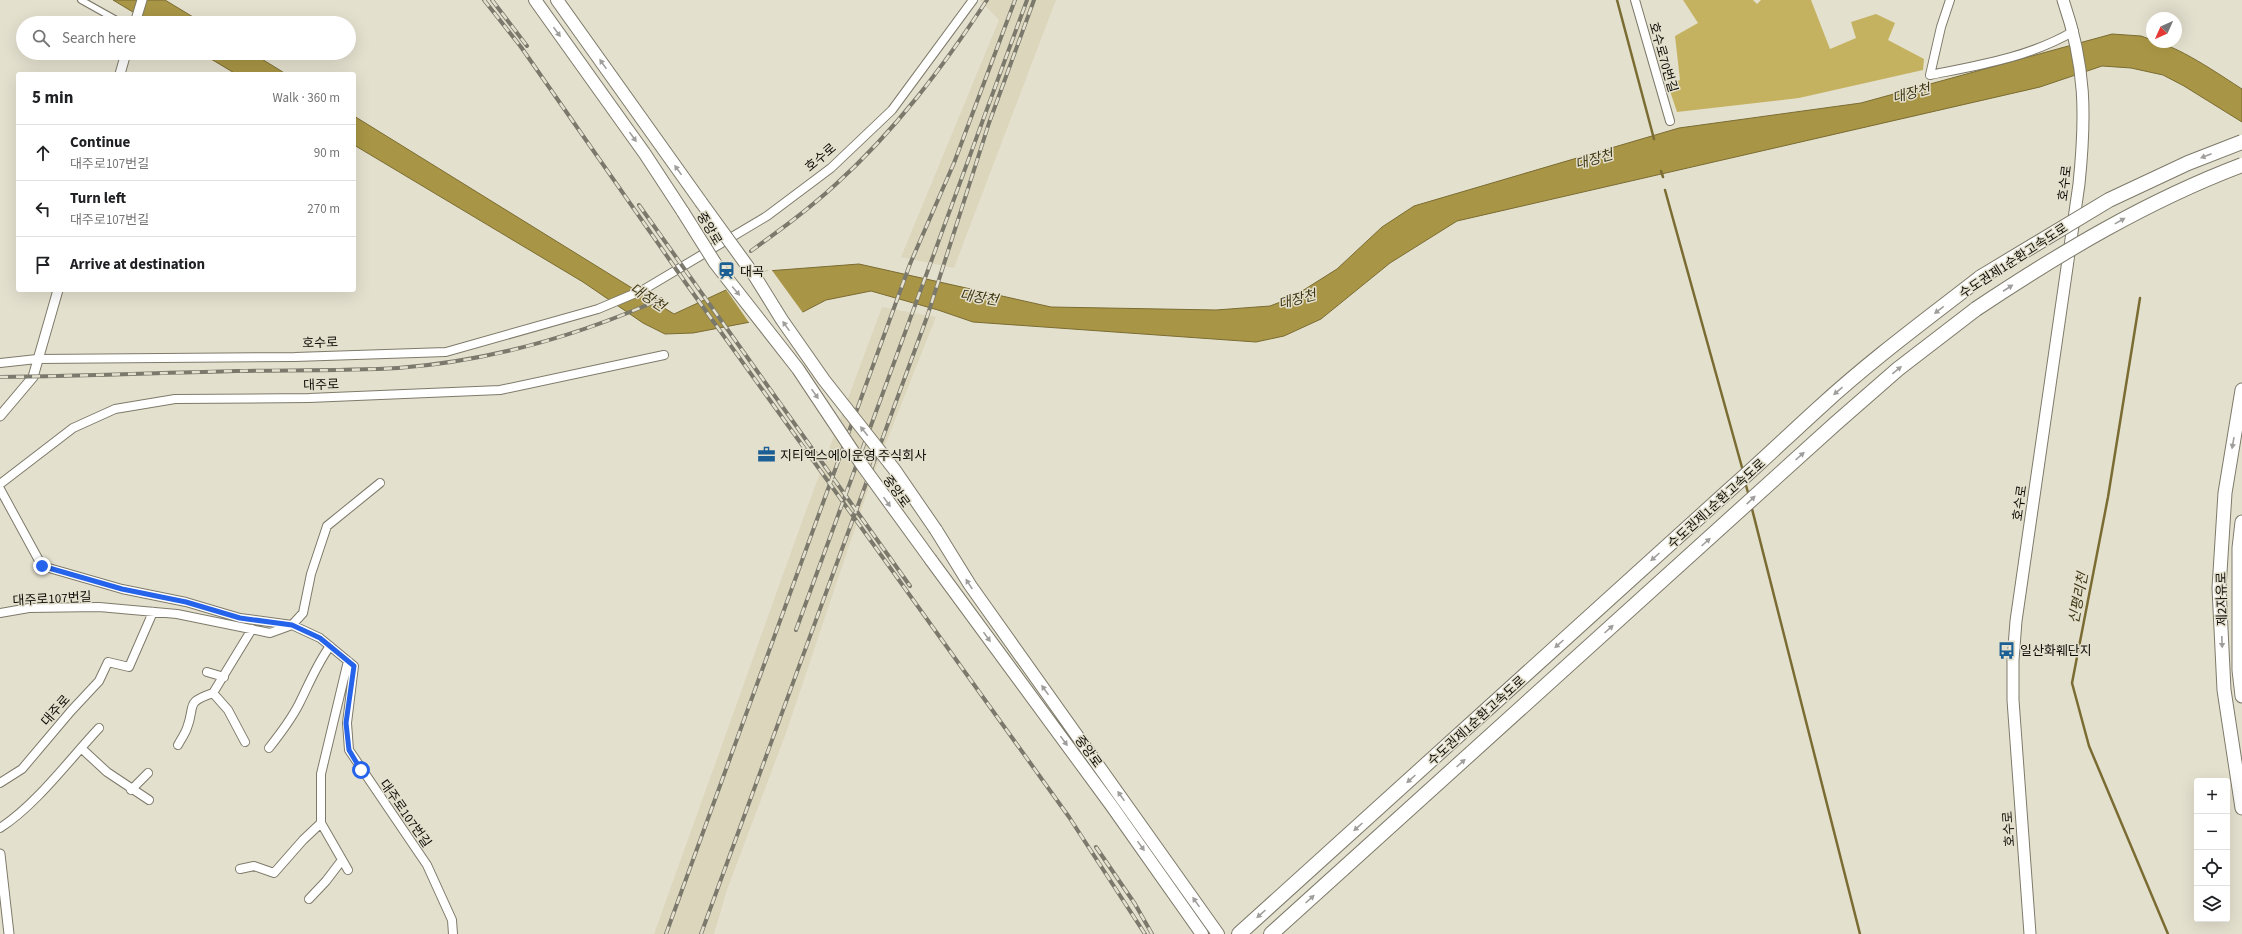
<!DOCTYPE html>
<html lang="en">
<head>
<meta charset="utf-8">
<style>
  :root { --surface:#fff; --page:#f2f2f2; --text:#202124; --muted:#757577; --line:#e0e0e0 }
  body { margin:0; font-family:"Source Sans 3","Noto Sans KR",sans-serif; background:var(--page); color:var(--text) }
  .controls { position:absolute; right:12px; bottom:12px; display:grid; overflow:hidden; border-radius:4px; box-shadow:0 4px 16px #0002 }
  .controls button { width:36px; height:36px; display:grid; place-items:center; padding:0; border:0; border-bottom:1px solid var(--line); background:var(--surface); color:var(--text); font:20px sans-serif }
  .compass { position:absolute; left:2146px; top:12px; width:36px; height:36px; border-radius:50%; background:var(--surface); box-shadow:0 4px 16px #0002; rotate:225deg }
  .stop { position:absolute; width:12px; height:12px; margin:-9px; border:3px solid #2563eb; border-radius:50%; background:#fff }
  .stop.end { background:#2563eb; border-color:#fff; box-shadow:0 1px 4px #0008 }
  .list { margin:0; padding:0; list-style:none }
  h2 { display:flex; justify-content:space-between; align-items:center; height:52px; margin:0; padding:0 16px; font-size:17px }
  h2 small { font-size:13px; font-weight:400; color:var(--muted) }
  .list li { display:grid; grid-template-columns:26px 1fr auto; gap:12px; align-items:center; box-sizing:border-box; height:56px; padding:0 16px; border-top:1px solid var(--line) }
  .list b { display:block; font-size:15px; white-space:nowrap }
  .list p { margin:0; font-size:13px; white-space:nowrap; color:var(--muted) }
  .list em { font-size:13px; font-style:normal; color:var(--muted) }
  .icon { flex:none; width:22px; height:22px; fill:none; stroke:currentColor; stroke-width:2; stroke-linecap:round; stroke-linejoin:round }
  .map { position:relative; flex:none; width:2242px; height:934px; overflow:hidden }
  .search { position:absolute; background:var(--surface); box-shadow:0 4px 16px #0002; left:16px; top:16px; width:340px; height:44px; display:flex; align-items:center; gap:10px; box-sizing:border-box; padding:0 14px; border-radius:22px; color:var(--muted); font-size:15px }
  .panel { position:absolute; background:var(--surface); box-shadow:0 4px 16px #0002; left:16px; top:72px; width:340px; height:220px; border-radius:4px }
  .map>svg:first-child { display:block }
</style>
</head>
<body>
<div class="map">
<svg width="2242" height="934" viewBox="0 0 2242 934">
  <rect width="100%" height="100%" fill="#e4e0ce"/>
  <path fill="#dbd6bc" d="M980 0H1056L954 268 901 257 999 20Z
    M882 307 936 317 872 478 786 733 727 890 714 934H654L804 516Z"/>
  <path fill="#c4b261" d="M1683 0H1753L1757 4 1761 0H1811L1830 49 1856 38 1851 22 1876 14 1895 23 1888 40 1924 59 1923 70 1799 98 1677 112 1668 85 1680 80 1675 36 1698 23Z"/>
  <path fill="#a89545" stroke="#7a6c32" d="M113 0H165L203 23H151Z
    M2112 34 2141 36 2152 40V42C2173 42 2223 77 2242 89V122L2184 86 2163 75 2131 68 2102 66 2040 87 1457 221 1390 263 1321 319 1284 336 1256 342 973 322 938 310 871 291 826 300 803 312 693 333 665 334 643 323 583 282 354 145V116L674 314 767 271 859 264 1051 307 1216 310 1270 306 1291 298 1337 269 1382 227 1414 206 1679 128 1861 103Z
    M201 53H252L286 74H236Z"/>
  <path fill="#e4e0ce" d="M771 269 803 313 750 324 725 288Z"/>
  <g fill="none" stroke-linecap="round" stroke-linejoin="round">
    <path stroke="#7a6c32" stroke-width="2.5" d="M1617 0 1654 139
      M1661 171 1663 177
      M1665 190 1743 471
      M2140 298 2108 497 2072 683 2089 746 2168 934
      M1745 482 1749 496
      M1751 505 1860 934"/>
    <defs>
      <path id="pedestrian" d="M81 0 122 23"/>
      <path id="minor" d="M1635 0 1670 121
        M1950 0 1941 27 1930 75C1980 65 2030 57 2074 31
        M0 363 37 359 295 357 446 352 598 309 643 290 767 216 831 168 892 110 973 0
        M0 484 73 428 115 409 175 399 309 398 500 390 664 355
        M0 489 42 566 122 589 186 602 240 618 292 625 320 638 354 666 347 723 349 750 427 865 452 920 453 934
        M0 613 29 608 99 607 177 614 270 633 292 625 303 613 311 574 327 526 380 483
        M207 672 224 677
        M213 693 228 710 245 742
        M178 745C181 739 185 734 187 728 196 705 184 703 213 693L252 629
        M81 748 107 772 149 800
        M269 748C280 734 291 720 299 704 309 684 317 664 330 646
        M0 783 22 769 71 711 99 681 108 662 129 667 153 612
        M131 790 148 773
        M0 828C36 805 69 760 99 728
        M240 869 254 866 274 873 303 840 321 823
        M348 870 321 823V774L348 661
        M309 899 326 881 342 860"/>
      <path id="tertiary" d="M135 23 142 0
        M120 74 126 53
        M0 416 33 377 58 290
        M0 854 9 934"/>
      <path id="secondary" d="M2030 934 2013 700V660L2016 621 2079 184C2086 116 2086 66 2063 0"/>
      <path id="primary" d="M535 0 645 154 683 212
        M557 0 701 202
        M936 530 970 585 1218 934
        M931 560 1111 805 1202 934"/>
      <path id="trunk" d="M2242 390 2225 493 2219 588 2224 690 2242 808
        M2242 522 2239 548V670L2242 696"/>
      <path id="motorway" d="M1239 934 1726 493C1758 465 1788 436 1820 407 1871 360 1927 319 1981 277
        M1271 934 1835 424 1898 369 1976 309"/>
    </defs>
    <use href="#pedestrian" stroke="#7e7a6a" stroke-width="8"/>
    <use href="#minor" stroke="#7e7a6a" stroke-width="10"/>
    <use href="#tertiary" stroke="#7e7a6a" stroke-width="11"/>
    <use href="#secondary" stroke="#7e7a6a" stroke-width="13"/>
    <use href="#primary" stroke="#7e7a6a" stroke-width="14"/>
    <use href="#trunk" stroke="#7e7a6a" stroke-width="15"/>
    <use href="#motorway" stroke="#7e7a6a" stroke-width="16"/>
    <use href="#pedestrian" stroke="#fff" stroke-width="5.5"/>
    <use href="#minor" stroke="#fff" stroke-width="8"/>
    <use href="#tertiary" stroke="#fff" stroke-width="9"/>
    <use href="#secondary" stroke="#fff" stroke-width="11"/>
    <use href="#primary" stroke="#fff" stroke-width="12"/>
    <use href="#trunk" stroke="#fff" stroke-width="13"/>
    <use href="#motorway" stroke="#fff" stroke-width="14"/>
    <defs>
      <path id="rail" d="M484 0 521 47 685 282 1069 817 1145 934
        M492 0 527 46
        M639 205 910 586
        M751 251C780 230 809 209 835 185 895 131 943 67 987 0
        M0 377C79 376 157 373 236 371 290 370 344 371 398 368 491 361 577 336 661 299
        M796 630 1027 0
        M1096 847 1135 904 1152 934
        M666 934 910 264 954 163 1015 0
        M701 934 927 317 989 123 1034 0"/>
    </defs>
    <use href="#rail" stroke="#7b786c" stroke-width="4"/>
    <use href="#rail" stroke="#e4e0ce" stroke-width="2.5" stroke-dasharray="8" stroke-linecap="butt"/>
    <defs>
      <path id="primary-bridge" d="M701 202 756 278 782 320 824 380 894 469 936 530
        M683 212 715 263 798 369 862 465 931 560"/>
      <path id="motorway-bridge" d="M1981 277 2109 200 2188 163 2242 142
        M1976 309C2060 253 2147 201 2242 165"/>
    </defs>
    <use href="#primary-bridge" stroke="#7e7a6a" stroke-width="14" stroke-linecap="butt"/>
    <use href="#motorway-bridge" stroke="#7e7a6a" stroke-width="16" stroke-linecap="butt"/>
    <use href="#primary-bridge" stroke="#fff" stroke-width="12"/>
    <use href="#motorway-bridge" stroke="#fff" stroke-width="14"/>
  </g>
  <defs><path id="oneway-solid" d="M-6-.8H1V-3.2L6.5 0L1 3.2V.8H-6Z"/></defs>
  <g fill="#9f9e9c">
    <use href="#oneway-solid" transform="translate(557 32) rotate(54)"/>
    <use href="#oneway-solid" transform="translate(603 64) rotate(-125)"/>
    <use href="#oneway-solid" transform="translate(633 137) rotate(54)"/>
    <use href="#oneway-solid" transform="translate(2206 156) rotate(159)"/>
    <use href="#oneway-solid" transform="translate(678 170) rotate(-126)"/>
    <use href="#oneway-solid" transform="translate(2120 221) rotate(-29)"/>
    <use href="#oneway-solid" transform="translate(2008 288) rotate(-33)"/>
    <use href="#oneway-solid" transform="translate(736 291) rotate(50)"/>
    <use href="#oneway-solid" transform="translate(1939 310) rotate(142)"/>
    <use href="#oneway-solid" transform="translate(786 326) rotate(-125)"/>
    <use href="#oneway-solid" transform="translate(1897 370) rotate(-39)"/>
    <use href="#oneway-solid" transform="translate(1838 391) rotate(140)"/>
    <use href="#oneway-solid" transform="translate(815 394) rotate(55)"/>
    <use href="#oneway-solid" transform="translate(864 431) rotate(-129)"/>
    <use href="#oneway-solid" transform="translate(2233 443) rotate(100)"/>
    <use href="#oneway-solid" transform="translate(1800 456) rotate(-42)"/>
    <use href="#oneway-solid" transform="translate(1751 500) rotate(-43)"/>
    <use href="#oneway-solid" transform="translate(887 502) rotate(54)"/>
    <use href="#oneway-solid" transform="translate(1706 542) rotate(-42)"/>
    <use href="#oneway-solid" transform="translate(1655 557) rotate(138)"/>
    <use href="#oneway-solid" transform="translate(969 584) rotate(-123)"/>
    <use href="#oneway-solid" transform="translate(1609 629) rotate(-42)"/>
    <use href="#oneway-solid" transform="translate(987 637) rotate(54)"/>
    <use href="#oneway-solid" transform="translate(2222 642) rotate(88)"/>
    <use href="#oneway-solid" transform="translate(1559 644) rotate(138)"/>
    <use href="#oneway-solid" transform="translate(1045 690) rotate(-126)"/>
    <use href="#oneway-solid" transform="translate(1064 741) rotate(54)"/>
    <use href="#oneway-solid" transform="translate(1461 763) rotate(-42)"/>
    <use href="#oneway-solid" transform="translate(1411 779) rotate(138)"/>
    <use href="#oneway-solid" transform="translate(1121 796) rotate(-125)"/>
    <use href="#oneway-solid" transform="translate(1358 827) rotate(138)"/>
    <use href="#oneway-solid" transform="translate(1141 846) rotate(54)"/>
    <use href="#oneway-solid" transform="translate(1310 899) rotate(-42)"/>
    <use href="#oneway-solid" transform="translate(1196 902) rotate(-125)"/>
    <use href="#oneway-solid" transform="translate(1261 914) rotate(138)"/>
  </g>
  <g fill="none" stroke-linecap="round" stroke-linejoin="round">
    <path stroke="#2563eb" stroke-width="5" d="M42 566 122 589 186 602 240 618 292 625 320 638 354 666 346 723 349 750 361 770"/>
  </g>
  <defs>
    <symbol id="station-bare" viewBox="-9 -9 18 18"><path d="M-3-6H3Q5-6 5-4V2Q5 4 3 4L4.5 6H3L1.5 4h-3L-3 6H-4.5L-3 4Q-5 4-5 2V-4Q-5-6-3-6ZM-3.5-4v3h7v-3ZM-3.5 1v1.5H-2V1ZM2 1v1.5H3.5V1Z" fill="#1b5f94" stroke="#e4e0ce" stroke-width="2.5" paint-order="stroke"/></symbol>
    <symbol id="office-bare" viewBox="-9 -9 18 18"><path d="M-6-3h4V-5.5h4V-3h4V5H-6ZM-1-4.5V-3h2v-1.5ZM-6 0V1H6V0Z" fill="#1b5f94" stroke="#e4e0ce" stroke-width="2.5" paint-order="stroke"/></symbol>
    <symbol id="bus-bare" viewBox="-9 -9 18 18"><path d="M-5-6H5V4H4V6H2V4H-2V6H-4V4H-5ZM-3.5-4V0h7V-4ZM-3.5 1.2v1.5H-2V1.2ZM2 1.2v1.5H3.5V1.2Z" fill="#1b5f94" stroke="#e4e0ce" stroke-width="2.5" paint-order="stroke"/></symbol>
  </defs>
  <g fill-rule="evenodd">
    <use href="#station-bare" x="714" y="258" width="25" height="25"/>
    <use href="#office-bare" x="754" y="442" width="25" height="25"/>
    <use href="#bus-bare" x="1994" y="638" width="25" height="25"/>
  </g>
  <g text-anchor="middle" stroke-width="3" stroke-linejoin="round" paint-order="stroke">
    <g font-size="13" fill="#0e0d07" stroke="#e4e0ce">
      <text transform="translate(1664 57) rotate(74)" y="5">호수로70번길</text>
      <text transform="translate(820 157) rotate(-40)" y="5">호수로</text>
      <text transform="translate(2064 183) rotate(-83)" y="5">호수로</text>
      <text transform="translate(710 228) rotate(59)" y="5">중앙로</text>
      <text transform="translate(2013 260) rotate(-33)" y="5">수도권제1순환고속도로</text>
      <text transform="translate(320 342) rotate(-2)" y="5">호수로</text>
      <text transform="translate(321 384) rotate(-2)" y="5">대주로</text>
      <text transform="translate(897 491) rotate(54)" y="5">중앙로</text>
      <text transform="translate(1716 503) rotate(-42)" y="5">수도권제1순환고속도로</text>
      <text transform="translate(2019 503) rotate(-82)" y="5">호수로</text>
      <text transform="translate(52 598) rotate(-3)" y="5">대주로107번길</text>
      <text transform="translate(2221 599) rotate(-91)" y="5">제2자유로</text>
      <text transform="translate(55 710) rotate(-49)" y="5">대주로</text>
      <text transform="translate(1476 720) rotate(-42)" y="5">수도권제1순환고속도로</text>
      <text transform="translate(1089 751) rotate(54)" y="5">중앙로</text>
      <text transform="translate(406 813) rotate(55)" y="5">대주로107번길</text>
      <text transform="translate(2008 829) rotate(-94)" y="5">호수로</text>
    </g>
    <g font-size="13" fill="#0e0d07" stroke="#e4e0ce" text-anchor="start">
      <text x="740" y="276">대곡</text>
      <text x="780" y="460">지티엑스에이운영 주식회사</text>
      <text x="2020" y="655">일산화훼단지</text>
    </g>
    <g font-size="14" font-style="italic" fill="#3f3714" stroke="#e4e0ce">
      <text transform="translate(1911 93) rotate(-15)" y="5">대장천</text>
      <text transform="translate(1594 159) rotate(-16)" y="5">대장천</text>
      <text transform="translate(648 297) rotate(33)" y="5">대장천</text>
      <text transform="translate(979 297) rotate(9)" y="5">대장천</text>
      <text transform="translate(1297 299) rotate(-15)" y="5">대장천</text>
      <text transform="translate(2078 598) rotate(-79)" y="5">신평리천</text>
    </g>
  </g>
</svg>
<div class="controls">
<button>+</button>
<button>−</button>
<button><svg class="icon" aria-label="locate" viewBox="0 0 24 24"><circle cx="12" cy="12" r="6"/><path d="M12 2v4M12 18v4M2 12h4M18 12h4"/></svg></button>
<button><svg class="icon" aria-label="layers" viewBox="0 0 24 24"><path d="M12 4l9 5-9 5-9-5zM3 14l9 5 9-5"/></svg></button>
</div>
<svg class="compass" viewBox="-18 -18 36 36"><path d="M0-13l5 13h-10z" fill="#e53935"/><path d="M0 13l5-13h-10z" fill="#757577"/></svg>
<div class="stop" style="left:361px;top:770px"></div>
<div class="stop end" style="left:42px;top:566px"></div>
<div class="search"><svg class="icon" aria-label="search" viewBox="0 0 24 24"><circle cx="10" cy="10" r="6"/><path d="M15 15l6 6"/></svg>Search here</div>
<section class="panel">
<h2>5 min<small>Walk · 360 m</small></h2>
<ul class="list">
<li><svg class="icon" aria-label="ahead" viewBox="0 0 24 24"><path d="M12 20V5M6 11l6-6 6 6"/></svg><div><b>Continue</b><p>대주로107번길</p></div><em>90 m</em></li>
<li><svg class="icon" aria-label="left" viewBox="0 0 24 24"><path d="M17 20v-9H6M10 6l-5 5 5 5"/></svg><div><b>Turn left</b><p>대주로107번길</p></div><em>270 m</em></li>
<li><svg class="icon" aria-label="arrive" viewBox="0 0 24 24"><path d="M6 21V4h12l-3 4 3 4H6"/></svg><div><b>Arrive at destination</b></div></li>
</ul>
</section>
</div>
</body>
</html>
